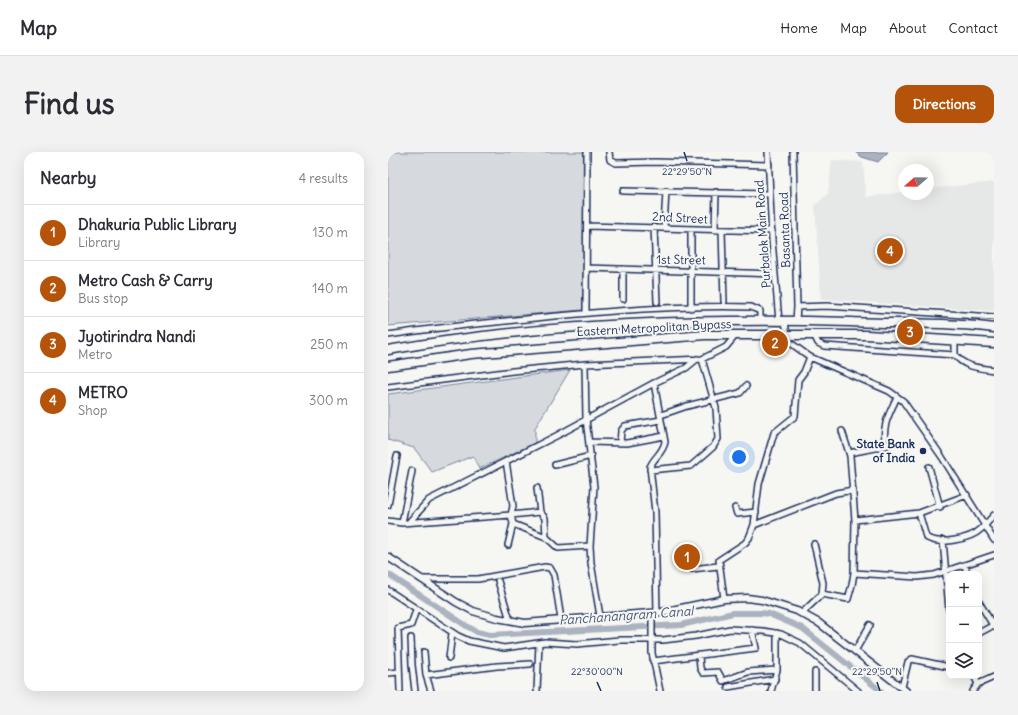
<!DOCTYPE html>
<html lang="en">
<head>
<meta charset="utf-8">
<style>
  :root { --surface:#fff; --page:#f2f2f3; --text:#2b2b33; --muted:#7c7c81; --line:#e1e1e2; --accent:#b45309 }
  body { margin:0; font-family:Delius,sans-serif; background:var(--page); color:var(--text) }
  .controls { position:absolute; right:12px; bottom:12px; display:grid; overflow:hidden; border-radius:8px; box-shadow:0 4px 16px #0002 }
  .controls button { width:36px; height:36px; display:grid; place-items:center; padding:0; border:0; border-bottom:1px solid var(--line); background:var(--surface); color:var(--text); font:20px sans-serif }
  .compass { position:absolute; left:510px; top:12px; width:36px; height:36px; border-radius:50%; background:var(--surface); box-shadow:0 4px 16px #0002; rotate:250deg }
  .you { position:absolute; left:351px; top:305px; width:14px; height:14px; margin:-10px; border:3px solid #fff; border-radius:50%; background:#1a73e8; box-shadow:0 0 0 6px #1a73e833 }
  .badge { display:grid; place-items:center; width:26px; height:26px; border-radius:50%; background:var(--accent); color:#fff; font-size:13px; font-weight:700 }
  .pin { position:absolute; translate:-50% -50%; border:2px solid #fff; box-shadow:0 1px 4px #0006 }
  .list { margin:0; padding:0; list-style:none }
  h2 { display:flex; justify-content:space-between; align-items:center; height:52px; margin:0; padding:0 16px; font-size:17px }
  h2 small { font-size:13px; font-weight:400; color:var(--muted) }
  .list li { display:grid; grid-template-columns:26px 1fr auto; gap:12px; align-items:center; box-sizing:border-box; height:56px; padding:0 16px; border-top:1px solid var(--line) }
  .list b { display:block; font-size:15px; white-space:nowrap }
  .list p { margin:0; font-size:13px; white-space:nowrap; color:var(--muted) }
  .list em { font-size:13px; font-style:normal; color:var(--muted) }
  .icon { flex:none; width:22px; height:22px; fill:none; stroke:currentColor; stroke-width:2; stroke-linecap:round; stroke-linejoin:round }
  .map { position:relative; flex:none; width:606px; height:539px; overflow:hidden; border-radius:12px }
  header { display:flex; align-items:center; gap:24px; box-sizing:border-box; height:56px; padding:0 20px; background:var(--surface); border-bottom:1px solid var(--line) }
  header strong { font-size:19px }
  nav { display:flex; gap:22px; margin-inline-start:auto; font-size:14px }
  .intro { display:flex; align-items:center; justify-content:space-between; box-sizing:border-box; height:96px; padding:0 24px }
  h1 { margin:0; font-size:28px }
  .button { padding:10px 18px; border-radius:12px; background:var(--accent); color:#fff; font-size:14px; font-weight:700 }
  main { display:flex; gap:24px; padding:0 24px }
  aside { flex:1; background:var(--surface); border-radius:12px; box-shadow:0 4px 16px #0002 }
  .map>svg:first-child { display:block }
</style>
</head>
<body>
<header>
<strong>Map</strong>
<nav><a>Home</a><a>Map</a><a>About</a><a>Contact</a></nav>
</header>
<div class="intro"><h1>Find us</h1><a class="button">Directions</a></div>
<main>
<aside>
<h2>Nearby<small>4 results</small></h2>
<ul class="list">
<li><span class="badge">1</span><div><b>Dhakuria Public Library</b><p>Library</p></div><em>130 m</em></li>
<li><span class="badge">2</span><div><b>Metro Cash &amp; Carry</b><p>Bus stop</p></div><em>140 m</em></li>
<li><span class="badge">3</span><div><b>Jyotirindra Nandi</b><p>Metro</p></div><em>250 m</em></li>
<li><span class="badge">4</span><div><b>METRO</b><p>Shop</p></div><em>300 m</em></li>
</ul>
</aside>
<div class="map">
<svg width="606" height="539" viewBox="0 0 606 539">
  <rect width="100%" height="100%" fill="#f6f6f2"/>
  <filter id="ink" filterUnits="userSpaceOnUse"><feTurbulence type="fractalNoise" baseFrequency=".025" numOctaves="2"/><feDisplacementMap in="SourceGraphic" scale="8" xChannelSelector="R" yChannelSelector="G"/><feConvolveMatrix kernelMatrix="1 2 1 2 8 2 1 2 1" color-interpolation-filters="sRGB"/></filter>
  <g filter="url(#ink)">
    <path fill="#e6e7e7" d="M444 8 475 10 478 45 516 40V42H540V37L606 30V159L433 147 427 53 440 42Z"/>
    <path fill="#d6d9dd" stroke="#78849e" d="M0 0H196L195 158 0 174Z
      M182 218 147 276V291L91 317 85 304 44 320 26 296 0 288V242Z"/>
    <path fill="#abb2c0" stroke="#717e99" d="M467 0H500L490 10 474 5Z"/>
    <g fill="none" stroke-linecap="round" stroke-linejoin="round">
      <path stroke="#abb2c0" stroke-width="6" d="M0 422 77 473 89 480 102 483 293 473 345 461H374L381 462 414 476 493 539"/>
      <defs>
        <path id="minor" d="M221 0 222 8 228 11 267 10 381 13
          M380 0 384 88 391 169
          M405 0 409 155 408 168
          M235 39 382 42
          M199 74 384 79
          M266 75 269 150
          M276 75 278 39
          M303 77V156
          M327 78 328 40
          M334 78 336 150
          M199 116 386 122
          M235 117V147
          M409 155 439 154 606 165
          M198 160 199 0
          M397 169 399 184 404 192 422 205 501 239 515 249 554 305 606 388
          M0 183C49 175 98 171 148 166 219 159 291 153 363 155L372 159V169
          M426 183 430 191 436 194 567 203
          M567 188V203C576 215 591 216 606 218
          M197 212 198 267 206 335 202 394 203 411 212 464
          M266 231 277 290C275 301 266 305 262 315L267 360 269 461
          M0 235 125 219 197 212 314 207 338 195 348 183
          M273 263 299 254 352 241 358 234
          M201 290 239 291 276 284
          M232 291 233 279 237 274 273 268
          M461 301 498 294C493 275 501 262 509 245
          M118 309 125 354 123 363 152 360 157 366 158 385
          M167 313 203 304
          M541 315 552 355
          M262 318 303 314 325 295 330 287 328 256 314 207
          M149 336 152 360
          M0 353 9 304
          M347 356 349 362 368 360
          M531 361 538 385C550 394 583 387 593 377 598 373 601 368 606 363
          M467 368 531 361 579 343
          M0 369 14 371 123 363 125 372 158 385 170 396 202 394
          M22 369 41 348 168 284 266 231 298 216 309 207
          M14 371 24 319
          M366 373 448 341 465 338
          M555 388 561 458
          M426 392 435 431 434 442
          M120 393 125 372
          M295 399 300 413 304 417 330 414
          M577 413 579 422
          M466 421 529 425 546 423 606 403
          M33 427H90L157 415 162 416 166 423 173 467
          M110 429 122 468
          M0 438 70 484 81 489 116 496 157 490 189 492 231 488H275L308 484 342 477 375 479 393 482 412 491 470 539
          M336 447 331 408 357 391 361 386 366 373 371 332 386 281 407 264 410 228 416 220 422 205
          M591 450 606 475
          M264 461V501L272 539
          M414 461 434 442 460 447 464 433 466 421 467 368 462 304 454 279
          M591 481 606 473
          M23 486 24 513 27 539
          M467 499 482 473
          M36 500 38 523 43 539
          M311 504 312 516 315 521 330 520 335 529 360 520 389 518
          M61 506 64 481
          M265 509 368 496 364 478
          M0 521 11 520
          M38 523 109 514 142 512
          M586 524 590 532 606 525
          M340 535 387 527
          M514 535 520 510 524 507 561 515
          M12 539 10 476 23 473 28 458
          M149 539 151 491
          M383 539 389 518V481
          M427 539V520
          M585 539 590 532"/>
        <path id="tertiary" d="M0 405 68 450 85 459 109 466 137 471 274 460 336 447 359 446 374 448 409 459 431 471 518 539"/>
        <path id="primary" d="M0 198C151 171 309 166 463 170 509 172 561 170 606 176
          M0 214 83 202 317 183H479L606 191"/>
      </defs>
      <use href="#minor" stroke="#1b2f5e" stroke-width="8"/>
      <use href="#tertiary" stroke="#1b2f5e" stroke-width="9"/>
      <use href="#primary" stroke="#1b2f5e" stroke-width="11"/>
      <use href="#minor" stroke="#f6f6f2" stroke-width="5"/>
      <use href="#tertiary" stroke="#f6f6f2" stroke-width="6"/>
      <use href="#primary" stroke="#f6f6f2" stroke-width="8"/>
    </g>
  </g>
  <path fill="none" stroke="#1b2f5e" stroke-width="1.5" d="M296 0 299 9M209 530 213 539M489 530 492 539"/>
  <circle fill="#1b2f5e" stroke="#f6f6f2" stroke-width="1.5" cx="535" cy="299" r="4"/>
  <g text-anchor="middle" stroke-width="4" stroke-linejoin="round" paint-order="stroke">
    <g font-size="12" fill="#1b2f5e" stroke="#f6f6f2">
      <text transform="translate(292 66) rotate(3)" y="4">2nd Street</text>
      <text transform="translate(397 78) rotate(-92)" y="4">Basanta Road</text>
      <text transform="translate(375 82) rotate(-94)" y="4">Purbalok Main Road</text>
      <text transform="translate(293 108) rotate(1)" y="4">1st Street</text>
      <text transform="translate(266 176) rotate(-3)" y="4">Eastern Metropolitan Bypass</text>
    </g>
    <g font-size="12" font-weight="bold" fill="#1b2f5e" stroke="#f6f6f2" text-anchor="end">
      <text x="527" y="296">State Bank<tspan x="527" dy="14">of India</tspan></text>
    </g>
    <g font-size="13" font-style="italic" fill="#46567b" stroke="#f6f6f2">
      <text transform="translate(238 463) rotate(-4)" y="5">Panchanangram Canal</text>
    </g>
  </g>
  <g font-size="10" text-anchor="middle" fill="#1b2f5e" stroke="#f6f6f2" stroke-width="4" stroke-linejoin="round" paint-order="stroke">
    <text x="299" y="23">22°29'50"N</text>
    <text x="209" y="523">22°30'00"N</text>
    <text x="489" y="523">22°29'50"N</text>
  </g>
</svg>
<div class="controls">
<button>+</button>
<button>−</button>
<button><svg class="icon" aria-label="layers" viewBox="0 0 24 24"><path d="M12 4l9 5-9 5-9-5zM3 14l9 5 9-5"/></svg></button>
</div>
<svg class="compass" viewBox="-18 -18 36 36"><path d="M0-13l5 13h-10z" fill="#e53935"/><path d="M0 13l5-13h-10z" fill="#7c7c81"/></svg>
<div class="you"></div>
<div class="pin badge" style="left:299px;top:405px">1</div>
<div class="pin badge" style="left:387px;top:191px">2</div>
<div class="pin badge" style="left:522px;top:180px">3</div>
<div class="pin badge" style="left:502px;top:99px">4</div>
</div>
</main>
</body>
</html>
